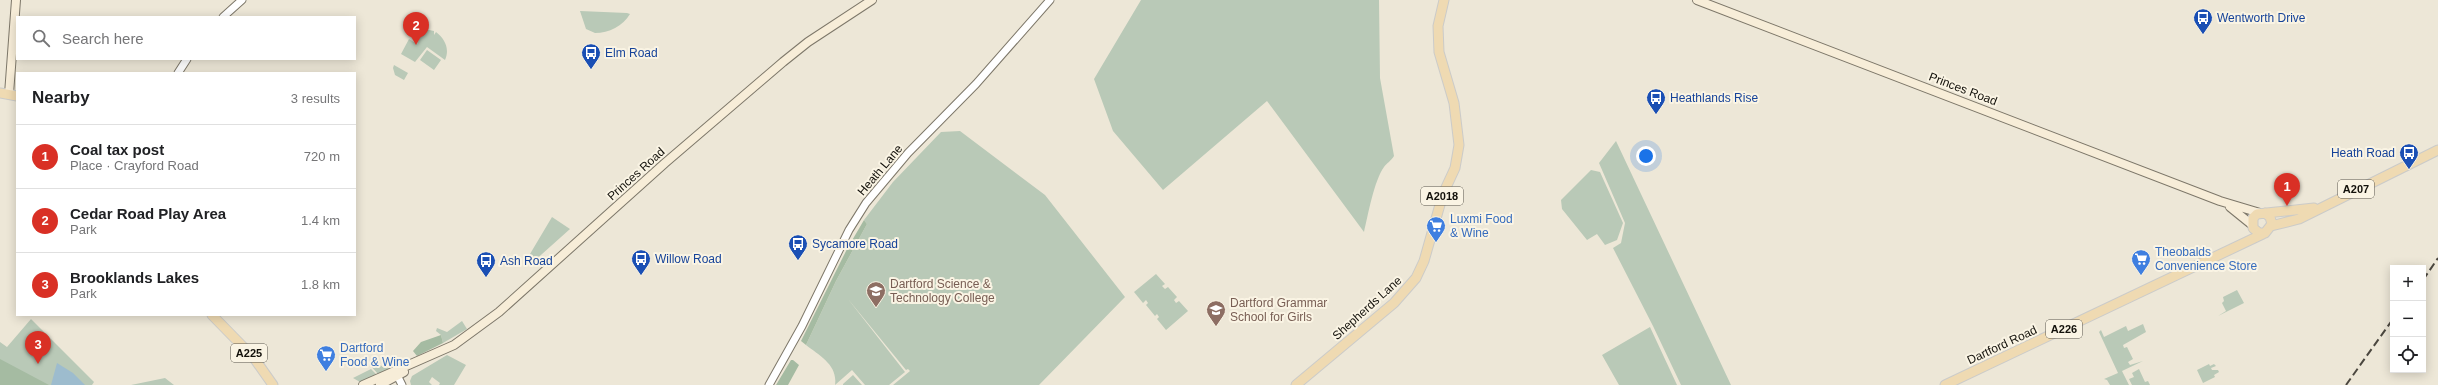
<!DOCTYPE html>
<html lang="en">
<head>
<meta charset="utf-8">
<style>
  :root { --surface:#fff; --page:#f6f6f6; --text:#202124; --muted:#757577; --line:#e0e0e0; --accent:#d93025 }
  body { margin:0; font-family:Helvetica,sans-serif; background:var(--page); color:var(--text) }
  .controls { position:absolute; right:12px; bottom:12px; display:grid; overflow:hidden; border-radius:0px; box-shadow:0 2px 10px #0003 }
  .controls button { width:36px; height:36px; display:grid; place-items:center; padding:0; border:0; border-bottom:1px solid var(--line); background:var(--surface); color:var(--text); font:20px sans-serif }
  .you { position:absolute; left:1646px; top:156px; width:14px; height:14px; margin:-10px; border:3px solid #fff; border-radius:50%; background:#1a73e8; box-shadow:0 0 0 6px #1a73e833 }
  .badge { display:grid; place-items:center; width:26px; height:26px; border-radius:50%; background:var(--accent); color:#fff; font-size:13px; font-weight:700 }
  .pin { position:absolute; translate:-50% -33px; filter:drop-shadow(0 1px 2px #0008) }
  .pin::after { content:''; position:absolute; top:21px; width:14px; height:12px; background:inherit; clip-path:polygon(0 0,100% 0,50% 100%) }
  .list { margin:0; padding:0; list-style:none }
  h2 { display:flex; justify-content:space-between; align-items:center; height:52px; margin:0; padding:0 16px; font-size:17px }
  h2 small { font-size:13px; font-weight:400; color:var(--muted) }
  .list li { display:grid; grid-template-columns:26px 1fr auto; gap:12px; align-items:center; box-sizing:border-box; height:64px; padding:0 16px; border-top:1px solid var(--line) }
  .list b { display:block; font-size:15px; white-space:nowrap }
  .list p { margin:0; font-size:13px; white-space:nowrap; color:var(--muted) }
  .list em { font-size:13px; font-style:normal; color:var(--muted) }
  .icon { flex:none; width:22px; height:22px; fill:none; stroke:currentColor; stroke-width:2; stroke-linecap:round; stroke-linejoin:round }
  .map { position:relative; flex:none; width:2438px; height:385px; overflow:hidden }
  .search { position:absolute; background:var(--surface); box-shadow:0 2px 10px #0003; left:16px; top:16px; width:340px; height:44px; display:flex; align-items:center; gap:10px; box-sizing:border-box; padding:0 14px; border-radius:0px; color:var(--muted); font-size:15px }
  .panel { position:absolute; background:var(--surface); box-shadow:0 2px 10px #0003; left:16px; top:72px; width:340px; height:244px; border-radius:0px }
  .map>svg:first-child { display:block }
</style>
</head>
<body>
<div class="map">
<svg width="2438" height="385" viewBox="0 0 2438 385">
  <rect width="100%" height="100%" fill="#ede7d7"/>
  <path fill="#b9c9b7" d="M1141 0H1379L1380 78 1394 156C1391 161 1387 163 1384 167 1374 181 1368 215 1364 232L1267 101 1163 190 1113 131 1094 79Z
    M580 11 627 13 630 14C623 26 609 33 595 33L586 29Z
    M424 29 434 31V35L436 32C445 39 450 49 445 60L427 47 415 62 401 54 409 39 417 44Z
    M427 50 441 60 434 70 420 60Z
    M394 65 408 73 404 80 395 75 393 68Z
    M960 131 1045 195 1125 297 1039 385H893L910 371 908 369 906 370 848 299 905 372 889 385H865L852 370 835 385C838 365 820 356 806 345L836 281 867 224 864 220 893 182 941 132Z
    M1616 141 1731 385H1681L1653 326 1613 248 1621 243 1625 223 1599 163Z
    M1591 170 1600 172 1623 223 1617 240 1605 245 1597 234 1587 240 1562 209 1561 200Z
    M552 217 570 229 532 263 527 259Z
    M1156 274 1165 284 1162 286 1165 289 1168 287 1177 297 1174 300 1176 303 1179 301 1188 311 1166 330 1157 319 1159 317 1157 314 1155 316 1146 305 1148 303 1146 300 1143 303 1134 292Z
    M2237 290 2244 303 2218 316 2226 311 2222 303 2224 301 2223 297Z
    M31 319 94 382 92 385H0V342L7 347Z
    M462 321 467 329 443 343 441 335 436 331 437 328 447 332Z
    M2143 324 2146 332 2123 345 2124 348 2127 347 2133 359 2128 362 2130 365 2143 361 2122 371 2129 385H2110L2107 380 2104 379 2118 373 2099 332 2101 330 2104 337 2126 326 2128 331Z
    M1650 327 1677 385H1619L1602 355Z
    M447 355 466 365 454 385H439L440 383 432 377 429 382 432 385H411L410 381 412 376Z
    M374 361 377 365 379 364 383 367 390 368 378 374 370 365Z
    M2209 364 2210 366 2214 364 2216 366 2211 368 2212 370H2218L2219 372 2214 375 2215 377 2203 383 2197 370Z
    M371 369 377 375 360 382 353 378Z
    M2139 369 2145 382 2148 381 2150 385H2132L2129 379 2134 377 2132 373Z
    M853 375 862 385H843V384Z
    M165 378 174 385H131Z"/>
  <path fill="#a5bba2" d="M864 220 867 224 836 281 806 345 801 341 847 249Z
    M441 335 443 343 417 356 413 351 421 342Z
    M0 359 49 385H0Z
    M791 360H793L799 365 788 385H776Z"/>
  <path fill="#9dbcce" d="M57 363 73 373 85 385H51Z"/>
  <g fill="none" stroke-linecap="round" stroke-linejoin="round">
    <defs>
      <path id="tertiary" d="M223 17 242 0
        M178 73 187 59
        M395 371 402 385
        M769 385 802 326 849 230 866 203 908 153 976 84 1050 0"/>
      <path id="secondary" d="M1697 0 2220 201 2260 213
        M9 94 16 0
        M2230 207 2251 224
        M363 385 454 345 499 312 665 163 783 62 808 42 872 0
        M380 385 404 372"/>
      <path id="primary" d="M0 93 17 96
        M2271 226 2299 219 2438 150
        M2265 233H2259L2253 228V218L2257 214 2314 208
        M212 315 254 358 273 385
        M1296 385 1394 303 1416 278 1424 261 1443 194 1455 168 1459 145 1454 103 1439 52 1438 26 1444 0
        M1945 385 2265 233 2272 224 2270 217 2265 213"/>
    </defs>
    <use href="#tertiary" stroke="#7d7769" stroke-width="9"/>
    <use href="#secondary" stroke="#7d7769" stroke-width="10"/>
    <use href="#primary" stroke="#cbcbc9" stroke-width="11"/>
    <use href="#tertiary" stroke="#fff" stroke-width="7"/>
    <use href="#secondary" stroke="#f7edd8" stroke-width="8"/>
    <use href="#primary" stroke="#efdab2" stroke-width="9"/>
    <path stroke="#4b473f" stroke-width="2" stroke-dasharray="8 4" stroke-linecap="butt" d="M2423 280 2438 258
      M2346 385 2393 319"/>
  </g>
  <defs>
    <symbol id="bus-pin" viewBox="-11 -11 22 30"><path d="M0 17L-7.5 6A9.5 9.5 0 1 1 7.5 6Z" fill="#1a4fb4" stroke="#faf4e4"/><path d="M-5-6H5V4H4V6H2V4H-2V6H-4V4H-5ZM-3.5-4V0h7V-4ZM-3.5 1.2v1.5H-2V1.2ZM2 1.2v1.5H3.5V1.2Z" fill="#fff"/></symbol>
    <symbol id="supermarket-pin" viewBox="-11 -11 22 30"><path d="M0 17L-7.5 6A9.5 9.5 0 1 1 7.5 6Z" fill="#3f7fe0" stroke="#faf4e4"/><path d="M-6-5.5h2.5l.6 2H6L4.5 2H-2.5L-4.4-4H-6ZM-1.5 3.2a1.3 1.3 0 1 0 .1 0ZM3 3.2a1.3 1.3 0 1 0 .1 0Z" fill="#fff"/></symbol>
    <symbol id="school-pin" viewBox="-11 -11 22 30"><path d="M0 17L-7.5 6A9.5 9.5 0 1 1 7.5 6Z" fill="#8d6e63" stroke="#faf4e4"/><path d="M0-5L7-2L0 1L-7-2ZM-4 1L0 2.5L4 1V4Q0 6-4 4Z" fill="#fff"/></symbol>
  </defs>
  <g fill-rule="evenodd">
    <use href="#bus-pin" x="2192" y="7" width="22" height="30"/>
    <use href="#bus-pin" x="580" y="42" width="22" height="30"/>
    <use href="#bus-pin" x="1645" y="87" width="22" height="30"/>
    <use href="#bus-pin" x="2398" y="142" width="22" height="30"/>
    <use href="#supermarket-pin" x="1425" y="215" width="22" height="30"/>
    <use href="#bus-pin" x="787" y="233" width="22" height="30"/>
    <use href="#bus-pin" x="630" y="248" width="22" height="30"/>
    <use href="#supermarket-pin" x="2130" y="248" width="22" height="30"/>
    <use href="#bus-pin" x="475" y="250" width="22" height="30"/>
    <use href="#school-pin" x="865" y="280" width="22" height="30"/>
    <use href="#school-pin" x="1205" y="299" width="22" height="30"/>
    <use href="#supermarket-pin" x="315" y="344" width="22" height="30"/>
  </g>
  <g text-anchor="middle" stroke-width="4" stroke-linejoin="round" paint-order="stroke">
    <g fill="#faf4e4" stroke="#58554c" stroke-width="1">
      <rect x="2338" y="180" width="36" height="18" rx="3"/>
      <rect x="1421" y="187" width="42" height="18" rx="3"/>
      <rect x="2046" y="320" width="36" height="18" rx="3"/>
      <rect x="231" y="344" width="36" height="18" rx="3"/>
    </g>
    <g font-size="11" font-weight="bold" fill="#13110b">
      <text x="2356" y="193">A207</text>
      <text x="1442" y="200">A2018</text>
      <text x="2064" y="333">A226</text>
      <text x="249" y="357">A225</text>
    </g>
    <g font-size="12" fill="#164399" stroke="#faf4e4" text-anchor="start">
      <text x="2217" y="22">Wentworth Drive</text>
      <text x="605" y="57">Elm Road</text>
      <text x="1670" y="102">Heathlands Rise</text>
      <text x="2395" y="157" text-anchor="end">Heath Road</text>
      <text x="812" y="248">Sycamore Road</text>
      <text x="655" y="263">Willow Road</text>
      <text x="500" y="265">Ash Road</text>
    </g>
    <g font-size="12" fill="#13110b" stroke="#faf4e4">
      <text transform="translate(1963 89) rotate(21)" y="4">Princes Road</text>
      <text transform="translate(880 170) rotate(-50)" y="4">Heath Lane</text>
      <text transform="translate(636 174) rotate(-42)" y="4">Princes Road</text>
      <text transform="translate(1367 308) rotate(-42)" y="4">Shepherds Lane</text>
      <text transform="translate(2002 345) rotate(-25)" y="4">Dartford Road</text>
    </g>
    <g font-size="12" fill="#366cbe" stroke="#faf4e4" text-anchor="start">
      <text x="1450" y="223">Luxmi Food<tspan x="1450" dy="14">&amp; Wine</tspan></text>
      <text x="2155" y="256">Theobalds<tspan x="2155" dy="14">Convenience Store</tspan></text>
      <text x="340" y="352">Dartford<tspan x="340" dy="14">Food &amp; Wine</tspan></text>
    </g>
    <g font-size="12" fill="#785e54" stroke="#faf4e4" text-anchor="start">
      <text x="890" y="288">Dartford Science &amp;<tspan x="890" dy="14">Technology College</tspan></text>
      <text x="1230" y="307">Dartford Grammar<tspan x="1230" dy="14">School for Girls</tspan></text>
    </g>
  </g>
</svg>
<div class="controls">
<button>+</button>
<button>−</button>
<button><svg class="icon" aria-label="locate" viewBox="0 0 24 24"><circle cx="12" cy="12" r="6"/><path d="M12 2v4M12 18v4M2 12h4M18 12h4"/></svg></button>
</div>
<div class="you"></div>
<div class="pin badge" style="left:2287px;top:206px">1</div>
<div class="pin badge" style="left:416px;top:45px">2</div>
<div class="pin badge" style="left:38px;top:364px">3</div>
<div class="search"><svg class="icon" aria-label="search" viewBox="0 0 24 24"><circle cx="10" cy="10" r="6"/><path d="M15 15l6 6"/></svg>Search here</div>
<section class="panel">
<h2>Nearby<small>3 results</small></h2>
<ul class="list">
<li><span class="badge">1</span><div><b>Coal tax post</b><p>Place · Crayford Road</p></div><em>720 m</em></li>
<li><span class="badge">2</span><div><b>Cedar Road Play Area</b><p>Park</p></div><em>1.4 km</em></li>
<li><span class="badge">3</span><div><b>Brooklands Lakes</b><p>Park</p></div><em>1.8 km</em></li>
</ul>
</section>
</div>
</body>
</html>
